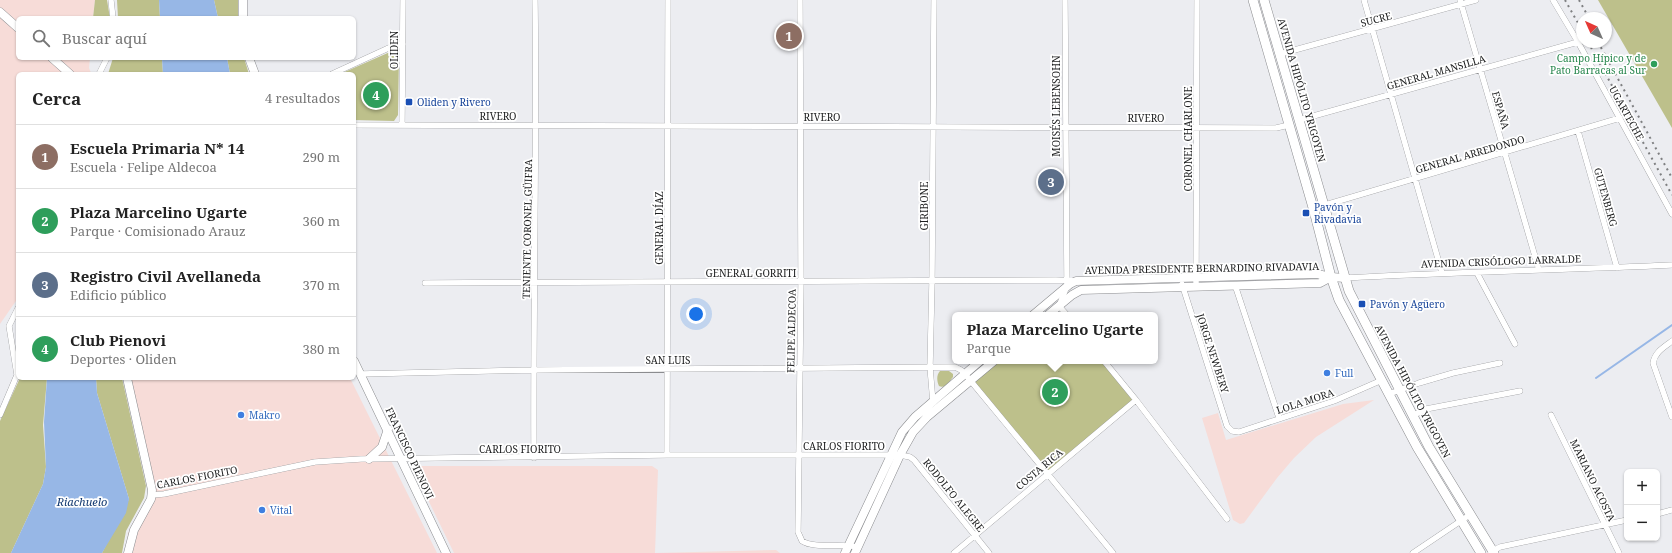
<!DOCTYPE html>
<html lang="es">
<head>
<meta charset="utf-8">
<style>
  :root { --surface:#fff; --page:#f6f6f6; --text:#222; --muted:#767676; --line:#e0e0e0; --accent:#c5365e }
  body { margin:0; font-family:"Noto Serif",serif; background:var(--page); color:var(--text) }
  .controls { position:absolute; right:12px; bottom:12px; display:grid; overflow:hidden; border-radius:6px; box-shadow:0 1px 3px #0004 }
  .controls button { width:36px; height:36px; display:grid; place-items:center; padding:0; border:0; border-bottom:1px solid var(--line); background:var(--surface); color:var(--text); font:20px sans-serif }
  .compass { position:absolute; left:1576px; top:12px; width:36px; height:36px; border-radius:50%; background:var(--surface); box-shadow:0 1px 3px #0004; rotate:315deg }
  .you { position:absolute; left:696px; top:314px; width:14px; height:14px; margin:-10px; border:3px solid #fff; border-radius:50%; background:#1a73e8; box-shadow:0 0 0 6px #1a73e833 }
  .badge { display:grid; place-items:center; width:26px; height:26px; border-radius:50%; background:var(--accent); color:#fff; font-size:13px; font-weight:700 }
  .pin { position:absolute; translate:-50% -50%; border:2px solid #fff; box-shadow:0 1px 4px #0006 }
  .popup { position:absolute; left:952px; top:312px; width:206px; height:52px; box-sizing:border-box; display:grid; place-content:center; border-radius:6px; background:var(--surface); filter:drop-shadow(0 1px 3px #0005); font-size:13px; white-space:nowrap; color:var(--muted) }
  .popup b { font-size:15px; color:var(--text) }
  .popup::after { content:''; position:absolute; left:50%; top:100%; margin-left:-8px; border:8px solid transparent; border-top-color:var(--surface) }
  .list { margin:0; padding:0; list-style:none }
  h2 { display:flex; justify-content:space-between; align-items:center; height:52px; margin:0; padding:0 16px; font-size:17px }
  h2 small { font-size:13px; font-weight:400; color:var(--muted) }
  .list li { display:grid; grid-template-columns:26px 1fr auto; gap:12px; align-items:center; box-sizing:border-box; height:64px; padding:0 16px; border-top:1px solid var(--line) }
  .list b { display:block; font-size:15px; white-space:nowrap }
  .list p { margin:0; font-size:13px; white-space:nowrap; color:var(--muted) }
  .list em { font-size:13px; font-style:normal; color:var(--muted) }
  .icon { flex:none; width:22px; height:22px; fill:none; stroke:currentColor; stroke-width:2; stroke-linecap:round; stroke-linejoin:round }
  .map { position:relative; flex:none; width:1672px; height:553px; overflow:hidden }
  .search { position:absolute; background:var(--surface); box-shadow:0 1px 3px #0004; left:16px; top:16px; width:340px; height:44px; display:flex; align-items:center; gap:10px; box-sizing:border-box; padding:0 14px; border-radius:6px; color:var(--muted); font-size:15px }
  .panel { position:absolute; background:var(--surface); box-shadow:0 1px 3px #0004; left:16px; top:72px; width:340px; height:308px; border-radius:6px }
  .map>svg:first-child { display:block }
</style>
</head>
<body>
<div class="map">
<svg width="1672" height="553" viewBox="0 0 1672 553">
  <rect width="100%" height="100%" fill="#ecedf1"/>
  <path fill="#f7dcd8" d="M0 0H95L93 18H18V58H90L89 68 91 73 18 74V298L0 324Z
    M124 378H350L437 553H126L128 533 147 499 149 490Z
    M1374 400 1316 437 1294 458 1277 478 1244 523 1240 524 1233 520 1202 418 1218 413 1226 440 1343 404Z
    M420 466H652L658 470 655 553 776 550 780 553H454L415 473Z"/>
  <path fill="#bdc08b" d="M95 0H107L110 18H93Z
    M117 0H159L160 18H118Z
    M214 0H238V18H218Z
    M1598 0H1672V128Z
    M396 51 399 54 398 115 394 121 354 120V74H340L390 52Z
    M113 58H162L163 74H108Z
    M227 58H244L249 74H230Z
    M994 361H1104L1136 400 1048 474 970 381Z
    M940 371H949L953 374V377C949 382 945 389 939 386 937 382 936 375 940 371Z
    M20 378H47L43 425 46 467 43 484 11 553H0V421Z
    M96 378H122L146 486 144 498 126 531 122 553H102L129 499 97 393Z"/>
  <path fill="#97b7e6" d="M159 0H214L218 18H160Z
    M162 58H227L230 74H163Z
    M47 378H96L97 393 129 499 126 513 102 553H11L43 484 46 467 44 422Z"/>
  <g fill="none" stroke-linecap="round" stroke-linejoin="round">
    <path stroke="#97b7e6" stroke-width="2" d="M1596 378 1672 325"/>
    <defs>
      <path id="street" d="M111 0 113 18
        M800 0 801 282 798 532 802 541C814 549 842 543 857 547
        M1065 0 1067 286 1059 306 1067 315
        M1364 0 1442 273
        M1460 0 1539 270
        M1553 0 1578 42 1672 214
        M1280 54 1476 0
        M99 74 107 58
        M332 74 393 46 403 44
        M1299 120 1578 42
        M402 124 403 0
        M354 125 1276 128 1289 125
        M1578 131 1617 268
        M1325 205 1620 118
        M1477 273 1515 344
        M1345 278C1454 272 1563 270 1672 265
        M425 283 1056 280 1076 281
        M1182 284 1227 426 1232 431 1239 432 1334 401 1382 380
        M1235 285 1279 418
        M1196 287 1197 0
        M1672 341C1663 348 1655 352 1653 363L1672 417
        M1104 361 1136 400 1227 519
        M360 374 534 370 955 367 961 370 965 374 1113 553
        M1389 394 1419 383 1453 373 1500 363
        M933 403 930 367 932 281 934 0
        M0 415 17 375 9 326 18 308
        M1551 415 1619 553
        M1412 416 1426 409 1520 391
        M667 455 668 0
        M534 458C533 305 537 153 535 0
        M152 495 164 494 315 462 361 459 667 455H900L910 457 914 460 989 553
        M1657 514 1672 510
        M1491 552 1500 547 1627 520
        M954 553 1136 400
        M1413 553 1471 514"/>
      <path id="secondary" d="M0 12 18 28
        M243 18V0
        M52 58 70 74
        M249 58 255 74
        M1033 315 1070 284 1076 281 1317 274 1331 277 1345 278
        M1048 315 1072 295 1081 290 1320 283 1331 277
        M354 361 446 553
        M127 378 152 490 151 499 134 530 128 553
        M369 459 382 447 388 429
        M845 553 902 432 915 417 980 361
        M855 553 900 455 913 432 927 417 994 361"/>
      <path id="primary" d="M1253 0 1314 211 1331 277 1339 300 1417 447 1481 553
        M1264 0 1349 291 1429 447 1494 553"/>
    </defs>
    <use href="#street" stroke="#8b8c8f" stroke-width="6"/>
    <use href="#secondary" stroke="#8b8c8f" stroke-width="9"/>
    <use href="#primary" stroke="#8b8c8f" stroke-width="10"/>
    <use href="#street" stroke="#fff" stroke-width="5.5"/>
    <use href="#secondary" stroke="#fff" stroke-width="8"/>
    <use href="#primary" stroke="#fff" stroke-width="9"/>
    <path stroke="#7e7f81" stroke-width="2" stroke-dasharray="2 4" stroke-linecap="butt" d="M1565 0 1582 30
      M1579 0 1589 18
      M1588 42 1672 195
      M1598 42 1672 178"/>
  </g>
  <circle fill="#2e9e5b" stroke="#fff" stroke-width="1.5" cx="1654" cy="64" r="4"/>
  <g fill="#1a4fb4" stroke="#fff" stroke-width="1.5">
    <rect x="405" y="98" width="8" height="8" rx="2"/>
    <rect x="1302" y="209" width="8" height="8" rx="2"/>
    <rect x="1358" y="300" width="8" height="8" rx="2"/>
  </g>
  <g fill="#3f7fe0" stroke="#fff" stroke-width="1.5">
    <circle cx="1327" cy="373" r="4"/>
    <circle cx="241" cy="415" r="4"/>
    <circle cx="262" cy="510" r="4"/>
  </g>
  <g text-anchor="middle" stroke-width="3.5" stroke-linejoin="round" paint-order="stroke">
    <g font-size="10" fill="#1d1e1f" stroke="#fff">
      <text transform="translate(1376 19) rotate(-15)" y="4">SUCRE</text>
      <text transform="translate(394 50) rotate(-90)" y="4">OLIDEN</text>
      <text transform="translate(1436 72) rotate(-16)" y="4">GENERAL MANSILLA</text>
      <text transform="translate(1302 90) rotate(74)" y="4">AVENIDA HIPÓLITO YRIGOYEN</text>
      <text transform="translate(1056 106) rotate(-90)" y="4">MOISÉS LEBENSOHN</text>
      <text transform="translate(1501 110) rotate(74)" y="4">ESPAÑA</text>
      <text transform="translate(1627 113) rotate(61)" y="4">UGARTECHE</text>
      <text x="498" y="120">RIVERO</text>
      <text x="822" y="121">RIVERO</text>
      <text x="1146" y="122">RIVERO</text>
      <text transform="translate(1188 139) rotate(-90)" y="4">CORONEL CHARLONE</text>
      <text transform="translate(1470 154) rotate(-16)" y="4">GENERAL ARREDONDO</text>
      <text transform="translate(1606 197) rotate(74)" y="4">GUTENBERG</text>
      <text transform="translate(924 206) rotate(-90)" y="4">GIRIBONE</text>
      <text transform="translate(659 228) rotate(-90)" y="4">GENERAL DÍAZ</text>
      <text transform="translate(527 229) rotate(-89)" y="4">TENIENTE CORONEL GÜIFRA</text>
      <text transform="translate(1501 261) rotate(-2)" y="4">AVENIDA CRISÓLOGO LARRALDE</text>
      <text transform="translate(1202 268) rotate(-1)" y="4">AVENIDA PRESIDENTE BERNARDINO RIVADAVIA</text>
      <text x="751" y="277">GENERAL GORRITI</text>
      <text transform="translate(791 331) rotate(-89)" y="4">FELIPE ALDECOA</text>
      <text transform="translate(1213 353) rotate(72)" y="4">JORGE NEWBERY</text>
      <text x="668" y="364">SAN LUIS</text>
      <text transform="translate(1413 391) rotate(62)" y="4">AVENIDA HIPÓLITO YRIGOYEN</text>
      <text transform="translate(1305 401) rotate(-18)" y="4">LOLA MORA</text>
      <text x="844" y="450">CARLOS FIORITO</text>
      <text x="520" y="453">CARLOS FIORITO</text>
      <text transform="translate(410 453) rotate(65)" y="4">FRANCISCO PIENOVI</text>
      <text transform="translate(1039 469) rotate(-40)" y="4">COSTA RICA</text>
      <text transform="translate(197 477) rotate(-11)" y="4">CARLOS FIORITO</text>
      <text transform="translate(1593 480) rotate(64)" y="4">MARIANO ACOSTA</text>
      <text transform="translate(954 495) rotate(51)" y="4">RODOLFO ALEGRE</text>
    </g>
    <g font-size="10" fill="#27864d" stroke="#fff" text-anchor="end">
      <text x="1646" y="62">Campo Hípico y de<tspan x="1646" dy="12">Pato Barracas al Sur</tspan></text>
    </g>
    <g font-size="10" fill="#164399" stroke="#fff" text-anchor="start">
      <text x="417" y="106">Oliden y Rivero</text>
      <text x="1314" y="211">Pavón y<tspan x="1314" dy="12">Rivadavia</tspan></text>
      <text x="1370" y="308">Pavón y Agüero</text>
    </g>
    <g font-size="10" fill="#366cbe" stroke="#fff" text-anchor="start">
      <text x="1335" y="377">Full</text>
      <text x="249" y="419">Makro</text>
      <text x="270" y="514">Vital</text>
    </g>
    <g font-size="11" font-style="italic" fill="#123971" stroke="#fff">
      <text x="82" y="506">Riachuelo</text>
    </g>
  </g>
</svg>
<div class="controls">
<button>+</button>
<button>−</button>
</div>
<svg class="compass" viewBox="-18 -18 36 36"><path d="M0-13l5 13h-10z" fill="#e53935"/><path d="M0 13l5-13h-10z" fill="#767676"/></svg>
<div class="you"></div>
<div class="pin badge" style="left:789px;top:36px;background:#8d6e63">1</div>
<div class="pin badge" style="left:1055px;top:392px;background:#2e9e5b">2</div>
<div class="popup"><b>Plaza Marcelino Ugarte</b>Parque</div>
<div class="pin badge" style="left:1051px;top:182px;background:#5c6f8a">3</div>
<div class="pin badge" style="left:376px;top:95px;background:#2e9e5b">4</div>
<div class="search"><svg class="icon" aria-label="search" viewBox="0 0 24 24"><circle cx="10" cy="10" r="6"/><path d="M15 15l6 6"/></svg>Buscar aquí</div>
<section class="panel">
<h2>Cerca<small>4 resultados</small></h2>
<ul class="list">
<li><span class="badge" style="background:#8d6e63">1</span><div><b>Escuela Primaria N* 14</b><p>Escuela · Felipe Aldecoa</p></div><em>290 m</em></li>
<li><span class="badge" style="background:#2e9e5b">2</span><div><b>Plaza Marcelino Ugarte</b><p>Parque · Comisionado Arauz</p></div><em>360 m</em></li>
<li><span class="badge" style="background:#5c6f8a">3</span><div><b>Registro Civil Avellaneda</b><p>Edificio público</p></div><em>370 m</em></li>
<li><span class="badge" style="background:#2e9e5b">4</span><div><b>Club Pienovi</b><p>Deportes · Oliden</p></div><em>380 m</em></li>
</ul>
</section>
</div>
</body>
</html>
